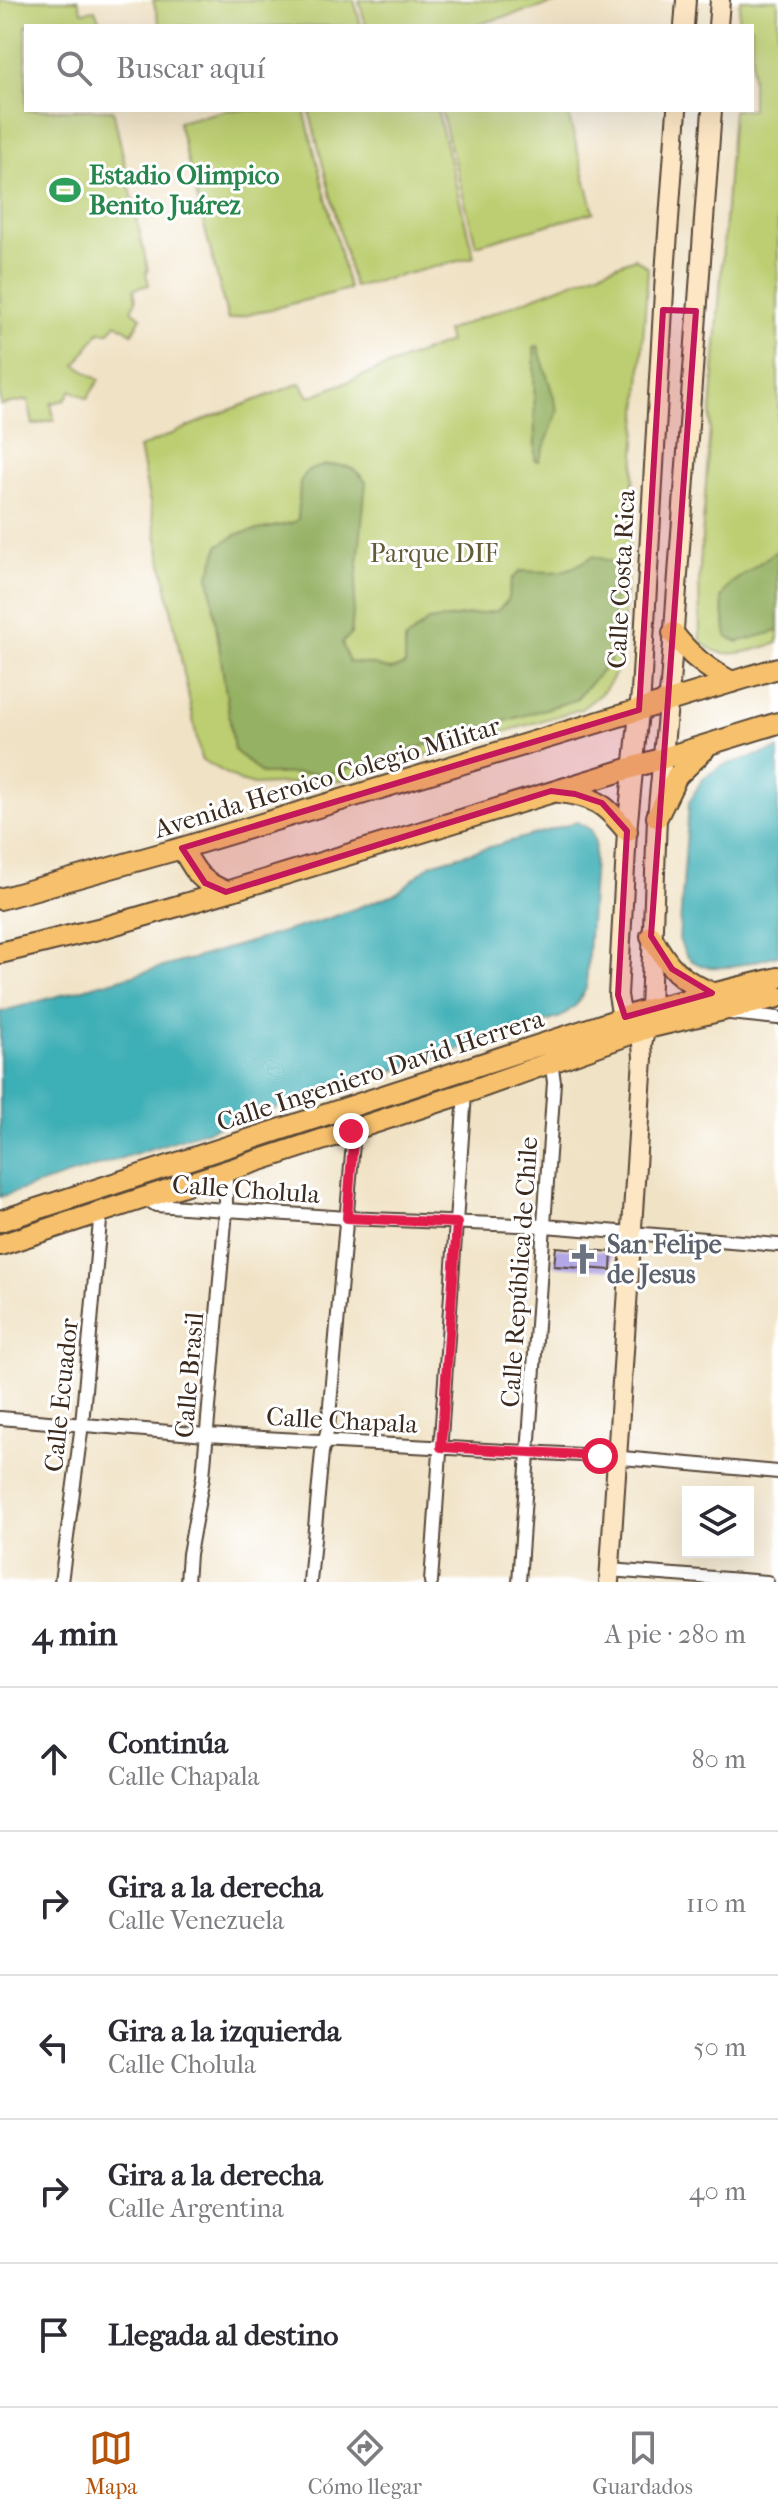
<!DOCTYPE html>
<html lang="es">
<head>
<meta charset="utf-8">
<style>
  :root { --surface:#fff; --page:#f7f7f7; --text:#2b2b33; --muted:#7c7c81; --line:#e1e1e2; --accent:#b45309 }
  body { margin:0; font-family:"IM FELL French Canon",serif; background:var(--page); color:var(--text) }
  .controls { position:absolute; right:24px; bottom:24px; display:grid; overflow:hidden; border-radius:0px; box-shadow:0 8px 32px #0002 }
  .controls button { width:72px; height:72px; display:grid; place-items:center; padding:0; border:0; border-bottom:2px solid var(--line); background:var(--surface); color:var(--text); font:40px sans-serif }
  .stop { position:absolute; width:24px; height:24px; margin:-18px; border:6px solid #e11d48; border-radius:50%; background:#fff }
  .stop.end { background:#e11d48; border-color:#fff; box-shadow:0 2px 8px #0008 }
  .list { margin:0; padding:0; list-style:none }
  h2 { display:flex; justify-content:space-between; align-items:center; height:104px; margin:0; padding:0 32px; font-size:34px }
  h2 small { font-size:26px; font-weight:400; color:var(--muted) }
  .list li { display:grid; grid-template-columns:52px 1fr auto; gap:24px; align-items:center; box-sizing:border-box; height:144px; padding:0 32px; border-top:2px solid var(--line) }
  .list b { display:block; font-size:30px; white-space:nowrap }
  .list p { margin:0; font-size:26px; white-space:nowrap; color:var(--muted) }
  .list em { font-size:26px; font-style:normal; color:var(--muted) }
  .icon { flex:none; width:44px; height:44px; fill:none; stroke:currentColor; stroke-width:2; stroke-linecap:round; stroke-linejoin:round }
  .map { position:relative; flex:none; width:778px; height:1582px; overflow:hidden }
  .search { position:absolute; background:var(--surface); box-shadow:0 8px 32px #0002; left:24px; right:24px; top:24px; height:88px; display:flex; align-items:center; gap:20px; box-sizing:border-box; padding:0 28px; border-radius:0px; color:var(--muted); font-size:30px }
  .sheet { height:824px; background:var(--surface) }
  nav { display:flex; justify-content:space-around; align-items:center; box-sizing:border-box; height:112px; border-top:2px solid var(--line); background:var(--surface); font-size:22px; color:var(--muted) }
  nav a { display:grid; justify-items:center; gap:4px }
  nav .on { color:var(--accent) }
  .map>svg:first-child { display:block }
</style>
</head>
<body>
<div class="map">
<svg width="778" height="1582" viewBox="0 0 778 1582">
  <rect width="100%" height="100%" fill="#fff"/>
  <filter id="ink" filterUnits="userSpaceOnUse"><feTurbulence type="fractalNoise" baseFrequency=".0125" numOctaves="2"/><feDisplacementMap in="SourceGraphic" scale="16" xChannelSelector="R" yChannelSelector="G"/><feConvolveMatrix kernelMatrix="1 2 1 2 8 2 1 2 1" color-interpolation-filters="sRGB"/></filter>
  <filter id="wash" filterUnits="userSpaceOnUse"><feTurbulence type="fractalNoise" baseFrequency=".006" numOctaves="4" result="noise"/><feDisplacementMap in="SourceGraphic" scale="32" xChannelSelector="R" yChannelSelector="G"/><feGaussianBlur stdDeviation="1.8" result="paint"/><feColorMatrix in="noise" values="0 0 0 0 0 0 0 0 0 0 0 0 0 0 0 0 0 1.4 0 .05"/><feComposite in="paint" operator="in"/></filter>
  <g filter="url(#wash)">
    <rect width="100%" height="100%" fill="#f0e2c5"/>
    <path fill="#bcce71" stroke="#7c7c48" stroke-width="2" d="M0 0H78L82 12 95 10 102 26H26V110H113L148 270 146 273 149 285 134 289 136 300 132 310 141 317 132 333 116 323 109 332H99L76 365 99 380 87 399 71 390 65 400 51 403 54 420 33 425 28 400 0 405Z
      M153 0H354L361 26H160Z
      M359 0H559L560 2 471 26H366Z
      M740 0H778V643C754 650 717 665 700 638L699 580 733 110H752V26H738Z
      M227 110H304L349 289 228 320 178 122Z
      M309 110H437L474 257 354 287Z
      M441 110H567L594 212 476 245Z
      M635 258 648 268 621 658C613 685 603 693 581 709L339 781 254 785 240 781 201 759 139 448 211 417 301 383 309 397 449 342 446 331Z"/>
    <path fill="#95b163" stroke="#686e40" stroke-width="2" d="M538 346 558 411 539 461 535 460 534 347Z
      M325 465C345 465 354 465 366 482L351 634 342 643 349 662 371 664 391 670 405 665V640L428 621 497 611 507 601 512 579 521 571C555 572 563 576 593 556L617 563 610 662 575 700 333 773 262 774 234 750 209 575 219 545 238 534 292 523 298 519 300 482 307 471Z
      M778 550V631L738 642 727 637 721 598 729 585Z"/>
    <path fill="#3eafb6" stroke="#3c6c6a" stroke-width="2" d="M778 749V955C753 961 707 979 687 956 683 952 681 944 679 939L689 802 703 778 722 766Z
      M577 822 591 830 595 843 586 988 577 1004 561 1017 0 1197V1012L195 958 327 919 397 893 431 864Z"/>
    <g id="blocks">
      <path fill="#a89be3" d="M556 1247 612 1252 611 1270 554 1266Z"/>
    </g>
  </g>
  <g filter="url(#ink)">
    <use href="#blocks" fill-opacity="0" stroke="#564637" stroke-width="2"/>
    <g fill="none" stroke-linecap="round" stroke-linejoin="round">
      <defs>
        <path id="street" d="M730 1013 778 1018
          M145 1198 156 1205 226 1210 347 1218 545 1226 778 1245
          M0 1418 206 1435 600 1456 778 1472
          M609 1570 767 1582
          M61 1582 82 1424 100 1221 98 1212
          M187 1582 189 1554 203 1477 226 1210V1172
          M310 1582 322 1452 328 1428 353 1143 351 1131
          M431 1582 465 1093
          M519 1582 554 1082 551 1061"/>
        <path id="secondary" d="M684 26 686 0
          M718 26 720 0
          M631 1028 620 1007 618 995 627 831 641 692 665 274 677 110
          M609 1582 643 1058 642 1044 650 1009 657 817 670 684 712 110"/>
        <path id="primary" d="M673 633C690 656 708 669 732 682
          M559 792C594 796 605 804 627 831
          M657 817 677 776 704 750
          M182 848C196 873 199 880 226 892
          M0 899 182 848 778 668
          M651 936C668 967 680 980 712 993
          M0 953 102 928 226 892 778 723
          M0 1221 650 1009 778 978
          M0 1245 465 1093 647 1028 778 997"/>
      </defs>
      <use href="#street" stroke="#564637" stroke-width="16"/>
      <use href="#secondary" stroke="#564637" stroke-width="22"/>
      <use href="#primary" stroke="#564637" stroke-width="24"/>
      <use href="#street" stroke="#fff" stroke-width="12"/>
      <use href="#secondary" stroke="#fce6c4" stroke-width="18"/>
      <use href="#primary" stroke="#f7c06c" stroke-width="20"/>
    </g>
  </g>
  <g fill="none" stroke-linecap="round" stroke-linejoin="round" filter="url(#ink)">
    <path stroke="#e11d48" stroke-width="10" d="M351 1131 353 1143 347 1218 457 1223 441 1447 600 1456"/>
  </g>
  <path fill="#c2185b" fill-opacity="0.2" stroke="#c2185b" stroke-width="6" stroke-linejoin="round" d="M663 310 696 311 651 936 672 969 712 993 625 1017 618 995 627 831 602 803 575 794 551 791 226 892 205 883 182 848 639 710Z"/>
  <defs>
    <symbol id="stadium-bare" viewBox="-9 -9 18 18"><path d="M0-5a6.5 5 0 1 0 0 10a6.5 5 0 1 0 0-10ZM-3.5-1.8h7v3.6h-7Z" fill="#2e9e5b" stroke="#fff" stroke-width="2.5" paint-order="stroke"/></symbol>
    <symbol id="church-bare" viewBox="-9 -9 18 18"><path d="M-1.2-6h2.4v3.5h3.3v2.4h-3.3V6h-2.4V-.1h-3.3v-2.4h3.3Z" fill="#6b7280" stroke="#fff" stroke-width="2.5" paint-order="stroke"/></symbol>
  </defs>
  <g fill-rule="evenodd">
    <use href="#stadium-bare" x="43" y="168" width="44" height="44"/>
    <use href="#church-bare" x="561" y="1237" width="44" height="44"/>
  </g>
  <g text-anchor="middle" stroke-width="6" stroke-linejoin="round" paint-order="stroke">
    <g font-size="26" font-weight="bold" fill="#27864d" stroke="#fff" text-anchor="start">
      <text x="89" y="184">Estadio Olimpico<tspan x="89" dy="30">Benito Juárez</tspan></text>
    </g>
    <g font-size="26" fill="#625b37" stroke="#fff">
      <text x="434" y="562">Parque DIF</text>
    </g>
    <g font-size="26" fill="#3b2a1e" stroke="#fff">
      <text transform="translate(621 579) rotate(-87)" y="9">Calle Costa Rica</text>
      <text transform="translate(327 777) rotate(-17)" y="9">Avenida Heroico Colegio Militar</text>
      <text transform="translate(380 1070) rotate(-18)" y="9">Calle Ingeniero David Herrera</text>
      <text transform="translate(246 1189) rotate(4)" y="9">Calle Cholula</text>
      <text transform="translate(519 1272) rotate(-86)" y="9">Calle República de Chile</text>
      <text transform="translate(189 1375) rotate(-85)" y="9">Calle Brasil</text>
      <text transform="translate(61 1395) rotate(-84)" y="9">Calle Ecuador</text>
      <text transform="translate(342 1420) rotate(3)" y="9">Calle Chapala</text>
    </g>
    <g font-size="26" font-weight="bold" fill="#5b616d" stroke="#fff" text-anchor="start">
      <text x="607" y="1253">San Felipe<tspan x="607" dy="30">de Jesus</tspan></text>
    </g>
  </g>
</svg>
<div class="controls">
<button><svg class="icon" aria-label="layers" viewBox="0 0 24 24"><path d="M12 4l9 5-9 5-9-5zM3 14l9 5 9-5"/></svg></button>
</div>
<div class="stop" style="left:600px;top:1456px"></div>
<div class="stop end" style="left:351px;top:1131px"></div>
<div class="search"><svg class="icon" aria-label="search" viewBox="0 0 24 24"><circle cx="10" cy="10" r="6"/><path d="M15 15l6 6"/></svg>Buscar aquí</div>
</div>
<section class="sheet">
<h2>4 min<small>A pie · 280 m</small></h2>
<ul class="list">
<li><svg class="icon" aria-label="ahead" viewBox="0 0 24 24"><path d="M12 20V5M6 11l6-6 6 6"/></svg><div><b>Continúa</b><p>Calle Chapala</p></div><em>80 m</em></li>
<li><svg class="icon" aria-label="right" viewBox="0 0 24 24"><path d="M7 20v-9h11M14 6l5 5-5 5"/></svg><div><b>Gira a la derecha</b><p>Calle Venezuela</p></div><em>110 m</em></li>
<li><svg class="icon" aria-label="left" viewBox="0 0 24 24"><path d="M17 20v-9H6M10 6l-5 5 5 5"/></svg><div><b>Gira a la izquierda</b><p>Calle Cholula</p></div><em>50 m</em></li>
<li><svg class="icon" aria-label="right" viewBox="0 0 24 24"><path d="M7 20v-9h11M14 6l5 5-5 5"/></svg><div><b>Gira a la derecha</b><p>Calle Argentina</p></div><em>40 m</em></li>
<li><svg class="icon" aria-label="arrive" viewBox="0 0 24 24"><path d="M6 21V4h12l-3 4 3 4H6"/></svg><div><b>Llegada al destino</b></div></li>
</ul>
</section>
<nav>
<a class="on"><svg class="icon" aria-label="map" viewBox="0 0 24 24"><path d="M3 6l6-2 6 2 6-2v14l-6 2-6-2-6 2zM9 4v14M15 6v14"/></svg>Mapa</a>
<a><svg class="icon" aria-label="directions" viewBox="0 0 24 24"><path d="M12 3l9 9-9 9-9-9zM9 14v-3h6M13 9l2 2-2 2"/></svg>Cómo llegar</a>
<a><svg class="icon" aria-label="saved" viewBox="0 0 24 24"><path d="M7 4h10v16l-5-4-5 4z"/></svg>Guardados</a>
</nav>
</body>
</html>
